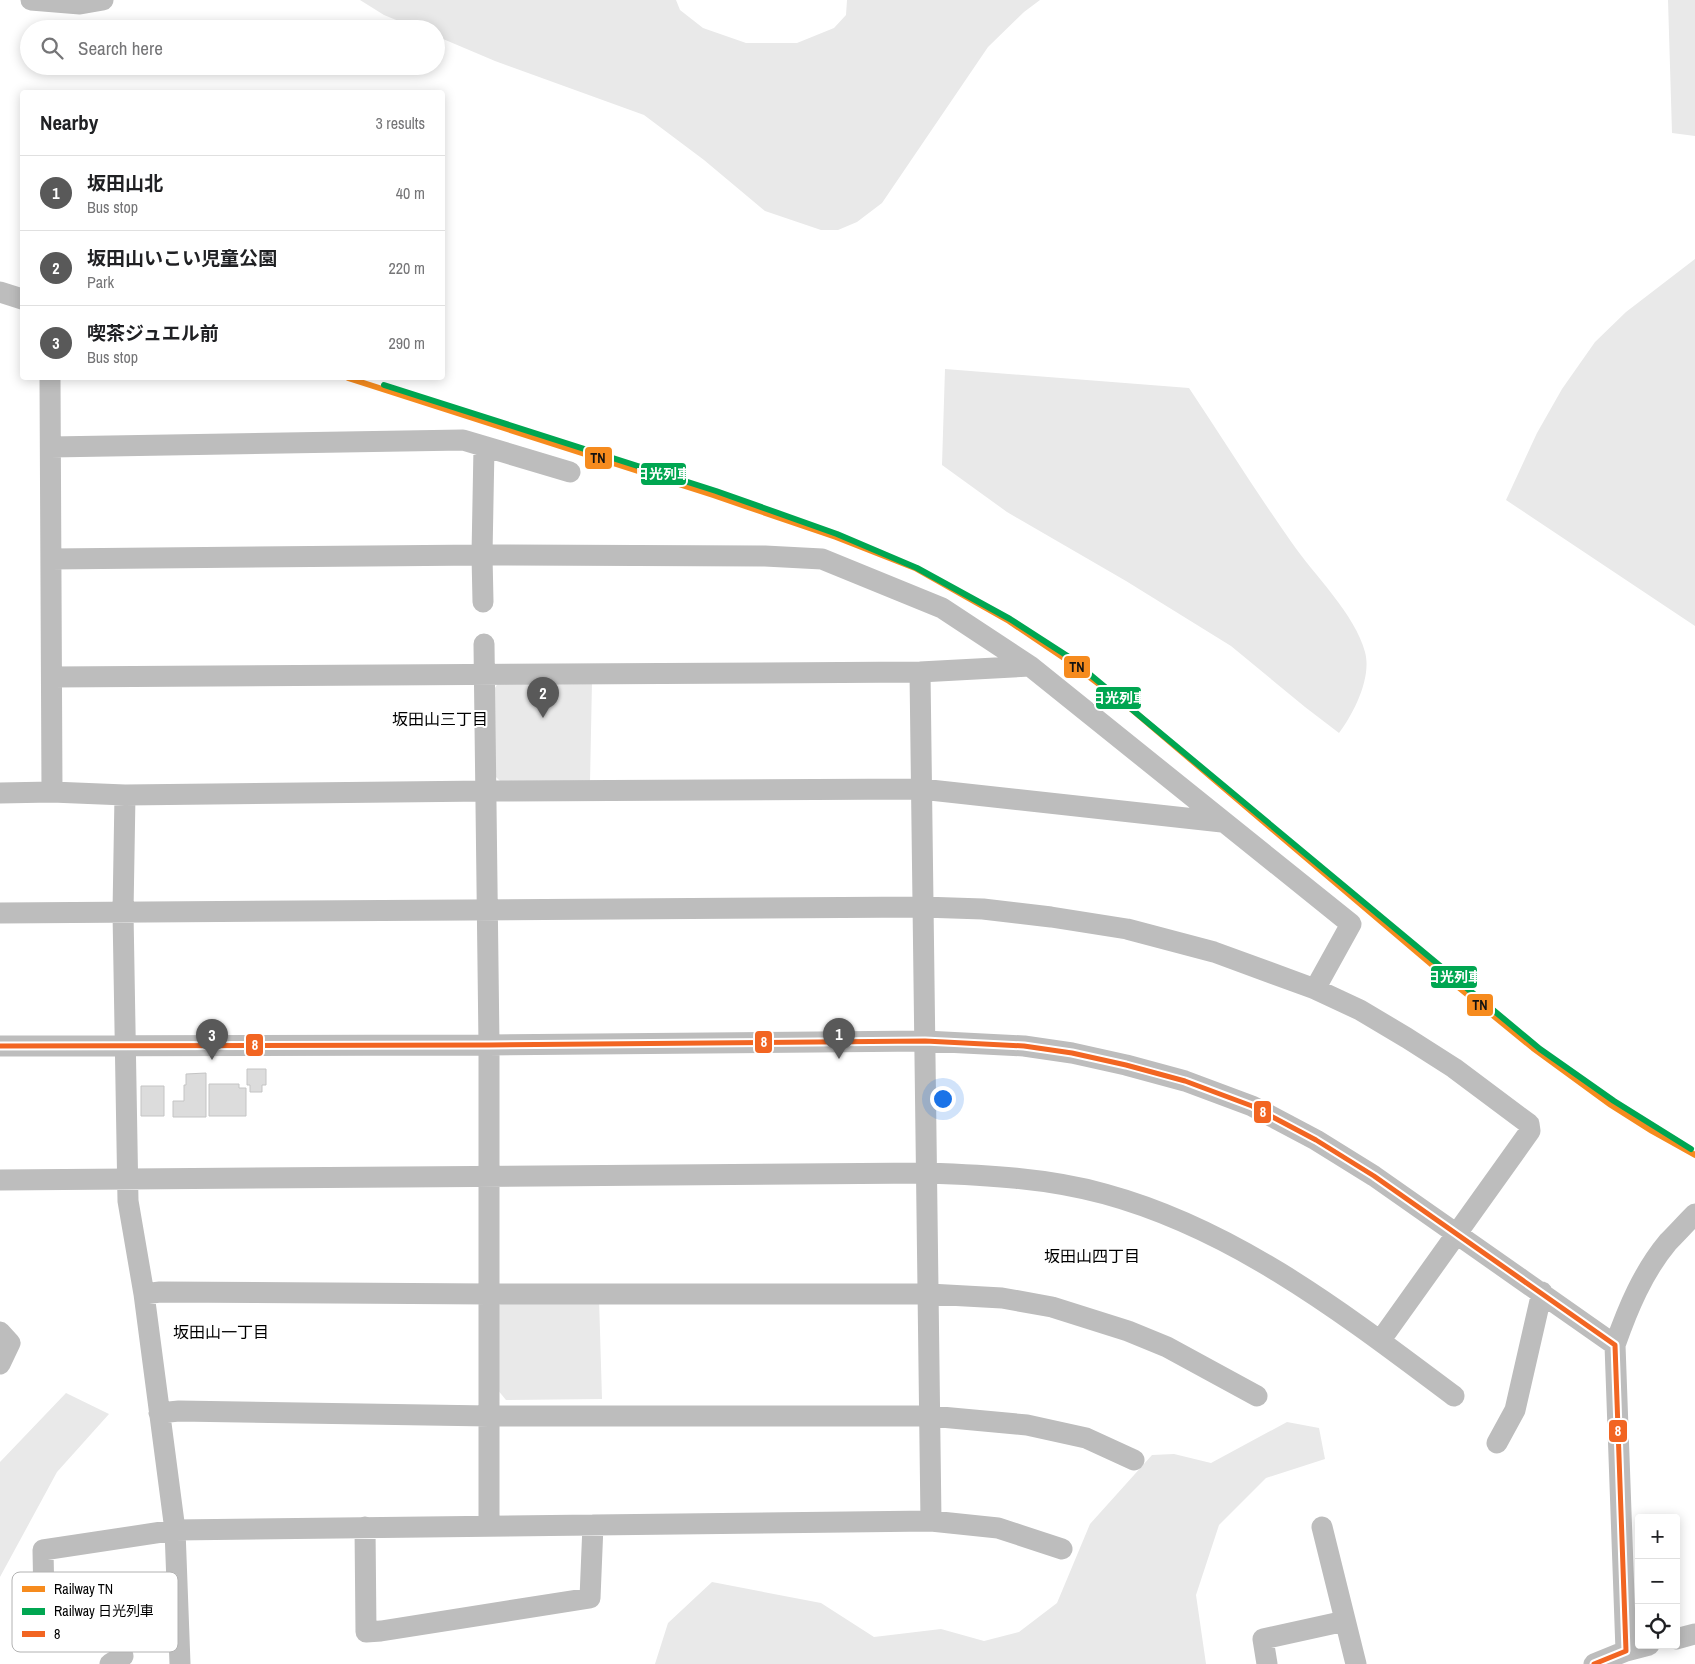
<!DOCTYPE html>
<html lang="en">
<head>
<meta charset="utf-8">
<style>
  :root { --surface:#fff; --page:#f2f2f2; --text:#202124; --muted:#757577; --line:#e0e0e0; --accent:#595959 }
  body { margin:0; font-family:"Archivo Narrow","Noto Sans JP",sans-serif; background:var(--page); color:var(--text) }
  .controls { position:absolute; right:15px; bottom:15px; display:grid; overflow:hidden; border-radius:5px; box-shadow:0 2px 12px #0003 }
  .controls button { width:45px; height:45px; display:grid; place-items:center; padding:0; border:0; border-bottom:1px solid var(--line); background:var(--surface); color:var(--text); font:25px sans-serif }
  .you { position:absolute; left:942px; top:1098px; width:18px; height:18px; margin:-12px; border:4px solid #fff; border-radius:50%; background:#1a73e8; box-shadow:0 0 0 8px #1a73e833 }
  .badge { display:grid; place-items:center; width:32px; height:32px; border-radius:50%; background:var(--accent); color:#fff; font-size:16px; font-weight:700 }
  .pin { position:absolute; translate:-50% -41px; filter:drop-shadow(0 1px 2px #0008) }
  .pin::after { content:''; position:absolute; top:26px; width:18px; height:15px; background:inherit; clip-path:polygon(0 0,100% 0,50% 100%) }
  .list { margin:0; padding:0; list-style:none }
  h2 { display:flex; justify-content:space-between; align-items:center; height:65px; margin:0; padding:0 20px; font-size:21px }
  h2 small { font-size:16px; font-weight:400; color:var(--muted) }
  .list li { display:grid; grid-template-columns:32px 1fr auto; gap:15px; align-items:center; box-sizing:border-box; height:75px; padding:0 20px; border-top:1px solid var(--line) }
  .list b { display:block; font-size:19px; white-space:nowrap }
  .list p { margin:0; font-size:16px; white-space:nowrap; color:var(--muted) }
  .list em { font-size:16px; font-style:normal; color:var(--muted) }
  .icon { flex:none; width:28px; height:28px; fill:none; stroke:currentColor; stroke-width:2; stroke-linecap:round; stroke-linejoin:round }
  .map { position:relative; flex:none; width:1695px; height:1664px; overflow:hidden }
  .search { position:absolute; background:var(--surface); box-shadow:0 2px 12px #0003; left:20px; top:20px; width:425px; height:55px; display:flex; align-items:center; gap:12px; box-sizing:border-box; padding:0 18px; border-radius:28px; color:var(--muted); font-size:19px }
  .panel { position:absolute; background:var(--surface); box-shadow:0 2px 12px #0003; left:20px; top:90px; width:425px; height:290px; border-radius:5px }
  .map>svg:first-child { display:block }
</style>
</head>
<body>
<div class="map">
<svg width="1695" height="1664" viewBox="0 0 1695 1664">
  <rect width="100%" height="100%" fill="#fff"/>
  <path fill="#e9e9e9" d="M360 0H676L680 10 703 28 746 43H797L834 28 846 15 847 0H1040L1024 12 988 47 882 203 857 222 838 230H821L765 211 704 160 644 115 495 61 436 36V29H418L384 15Z
    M1668 0H1695V136L1672 133Z
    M1695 259V626L1506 500 1537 433 1562 389 1595 342 1626 312Z
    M945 369 1189 388C1223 439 1256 492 1292 543 1314 575 1355 614 1365 652 1372 677 1354 713 1339 733L1305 707 1231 646 1126 581 1007 512 942 465Z
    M592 681 590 783 501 782 494 775 495 688 498 683Z
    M509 1298H599L602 1399 506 1400 497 1389 498 1306Z
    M66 1393 109 1414 57 1472 0 1577V1462Z
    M1287 1422 1319 1428 1325 1459 1266 1478 1219 1525 1196 1595 1206 1664H655L668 1623 712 1582 821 1603 874 1637 941 1629 984 1641 1019 1632 1057 1603 1090 1524 1152 1455 1174 1454 1211 1463Z"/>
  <path fill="#dcdcdc" stroke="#c4c4c4" d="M247 1069H266V1085H262V1092H250V1085H247Z
    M206 1073V1117H173V1101H184V1085H186V1074Z
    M209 1084H239V1088H246V1116H209Z
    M141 1086H164V1116H141Z"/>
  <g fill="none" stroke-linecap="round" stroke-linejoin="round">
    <path stroke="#bdbdbd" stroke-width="21" d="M31 0 80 4 103 0
      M0 292 22 299
      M50 378 52 792
      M51 447 463 440 570 472
      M51 559 482 555 765 556 822 559 942 608 1030 666 1351 924 1315 989
      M483 602 482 555 484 447
      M484 644 489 1045V1526
      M920 672 931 1521
      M52 677 920 672 1030 666
      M0 793 52 792 125 795 487 791 921 789 1222 822
      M125 795 123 912 128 1201 144 1294 175 1530 180 1664
      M0 913 922 907 983 909 1051 917 1127 929 1214 952 1315 989 1360 1010 1407 1038 1454 1068 1529 1124 1530 1131 1380 1341
      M0 1046 489 1045 925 1041 1024 1046 1072 1053 1126 1065 1185 1081 1252 1106 1316 1140 1374 1176 1615 1345 1626 1651
      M0 1180 926 1173C986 1175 1047 1178 1105 1194 1237 1230 1347 1316 1454 1396
      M144 1294 160 1292 489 1294H929L1002 1298 1052 1307 1128 1331 1167 1347 1257 1396
      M0 1332 10 1343 0 1364
      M1615 1345C1628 1308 1643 1272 1668 1242 1677 1233 1686 1223 1695 1214
      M159 1413 179 1411 489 1416H930L1027 1425 1086 1438 1134 1460
      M1497 1443 1515 1410 1542 1292
      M365 1527 366 1632 381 1631 590 1598 593 1525
      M1322 1527 1356 1664
      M44 1602 43 1550 175 1530 931 1521 998 1528 1062 1549
      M1676 1639 1695 1634
      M110 1664 123 1656
      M1267 1664 1263 1639 1345 1621
      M1594 1664 1626 1651 1649 1645"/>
    <defs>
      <path id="bus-1" d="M0 1046 489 1045 925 1041 1024 1046 1072 1053 1126 1065 1185 1081 1252 1106 1316 1140 1374 1176 1615 1345 1626 1651 1594 1664"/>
    </defs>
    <use href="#bus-1" stroke="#fff" stroke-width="9"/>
    <use href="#bus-1" stroke="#f26522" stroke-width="5"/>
    <defs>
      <path id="rail-1" d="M348 378 713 495 836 537 915 568 1009 621 1067 660 1123 702 1457 986 1533 1048 1611 1105 1652 1131 1695 1155"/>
      <path id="rail-2" d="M384 385 716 491 837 534 917 568 1010 619 1069 657 1540 1049 1614 1101 1691 1149"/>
    </defs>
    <use href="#rail-1" stroke="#fff" stroke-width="10"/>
    <use href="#rail-2" stroke="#fff" stroke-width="10"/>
    <use href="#rail-1" stroke="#f68b1e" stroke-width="6"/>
    <use href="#rail-2" stroke="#00a651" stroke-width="6"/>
  </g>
  <g text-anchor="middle" stroke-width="4" stroke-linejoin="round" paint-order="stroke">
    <g font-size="16" fill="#000" stroke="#fff">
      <text x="440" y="725">坂田山三丁目</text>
      <text x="1092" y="1262">坂田山四丁目</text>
      <text x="221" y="1338">坂田山一丁目</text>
    </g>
  </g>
  <rect x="12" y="1572" width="166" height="80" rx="8" fill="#fff" stroke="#b2b2b2" stroke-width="1"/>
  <rect x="22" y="1586" width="23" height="6" fill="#f68b1e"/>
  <rect x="22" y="1608" width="23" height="7" fill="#00a651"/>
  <rect x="22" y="1631" width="23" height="6" fill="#f26522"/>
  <g font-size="14" fill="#000">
    <text x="54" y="1594">Railway TN</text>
    <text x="54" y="1616">Railway 日光列車</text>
    <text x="54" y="1639">8</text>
  </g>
  <g stroke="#fff" stroke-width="2">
    <rect x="584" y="446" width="29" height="24" rx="5" fill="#f68b1e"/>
    <rect x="640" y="462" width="47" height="24" rx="5" fill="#00a651"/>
    <rect x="1063" y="655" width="28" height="24" rx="5" fill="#f68b1e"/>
    <rect x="1095" y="686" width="47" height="24" rx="5" fill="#00a651"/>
    <rect x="1430" y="965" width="48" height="24" rx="5" fill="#00a651"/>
    <rect x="1466" y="993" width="28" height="24" rx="5" fill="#f68b1e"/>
    <rect x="754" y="1030" width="19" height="24" rx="5" fill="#f26522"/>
    <rect x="245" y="1033" width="19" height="24" rx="5" fill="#f26522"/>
    <rect x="1253" y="1100" width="19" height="24" rx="5" fill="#f26522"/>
    <rect x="1608" y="1419" width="20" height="24" rx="5" fill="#f26522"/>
  </g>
  <g font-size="14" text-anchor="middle" font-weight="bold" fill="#fff">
    <text x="663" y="479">日光列車</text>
    <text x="1119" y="703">日光列車</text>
    <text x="1454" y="982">日光列車</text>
    <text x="764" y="1047">8</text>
    <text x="255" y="1050">8</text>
    <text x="1263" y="1117">8</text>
    <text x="1618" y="1436">8</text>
  </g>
  <g font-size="14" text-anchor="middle" font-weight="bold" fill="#111">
    <text x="598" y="463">TN</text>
    <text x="1077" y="672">TN</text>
    <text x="1480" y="1010">TN</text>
  </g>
</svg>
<div class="controls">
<button>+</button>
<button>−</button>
<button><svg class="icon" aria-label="locate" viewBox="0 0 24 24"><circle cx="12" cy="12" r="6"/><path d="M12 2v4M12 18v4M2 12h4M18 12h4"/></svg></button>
</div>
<div class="you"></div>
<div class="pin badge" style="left:839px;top:1059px">1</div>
<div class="pin badge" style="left:543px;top:718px">2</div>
<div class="pin badge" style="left:212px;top:1060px">3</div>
<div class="search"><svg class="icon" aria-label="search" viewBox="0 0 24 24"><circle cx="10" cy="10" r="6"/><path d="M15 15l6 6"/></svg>Search here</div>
<section class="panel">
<h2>Nearby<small>3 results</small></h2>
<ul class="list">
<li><span class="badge">1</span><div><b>坂田山北</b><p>Bus stop</p></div><em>40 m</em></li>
<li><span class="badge">2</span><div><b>坂田山いこい児童公園</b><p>Park</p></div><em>220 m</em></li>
<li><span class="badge">3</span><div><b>喫茶ジュエル前</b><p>Bus stop</p></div><em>290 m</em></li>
</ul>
</section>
</div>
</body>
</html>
